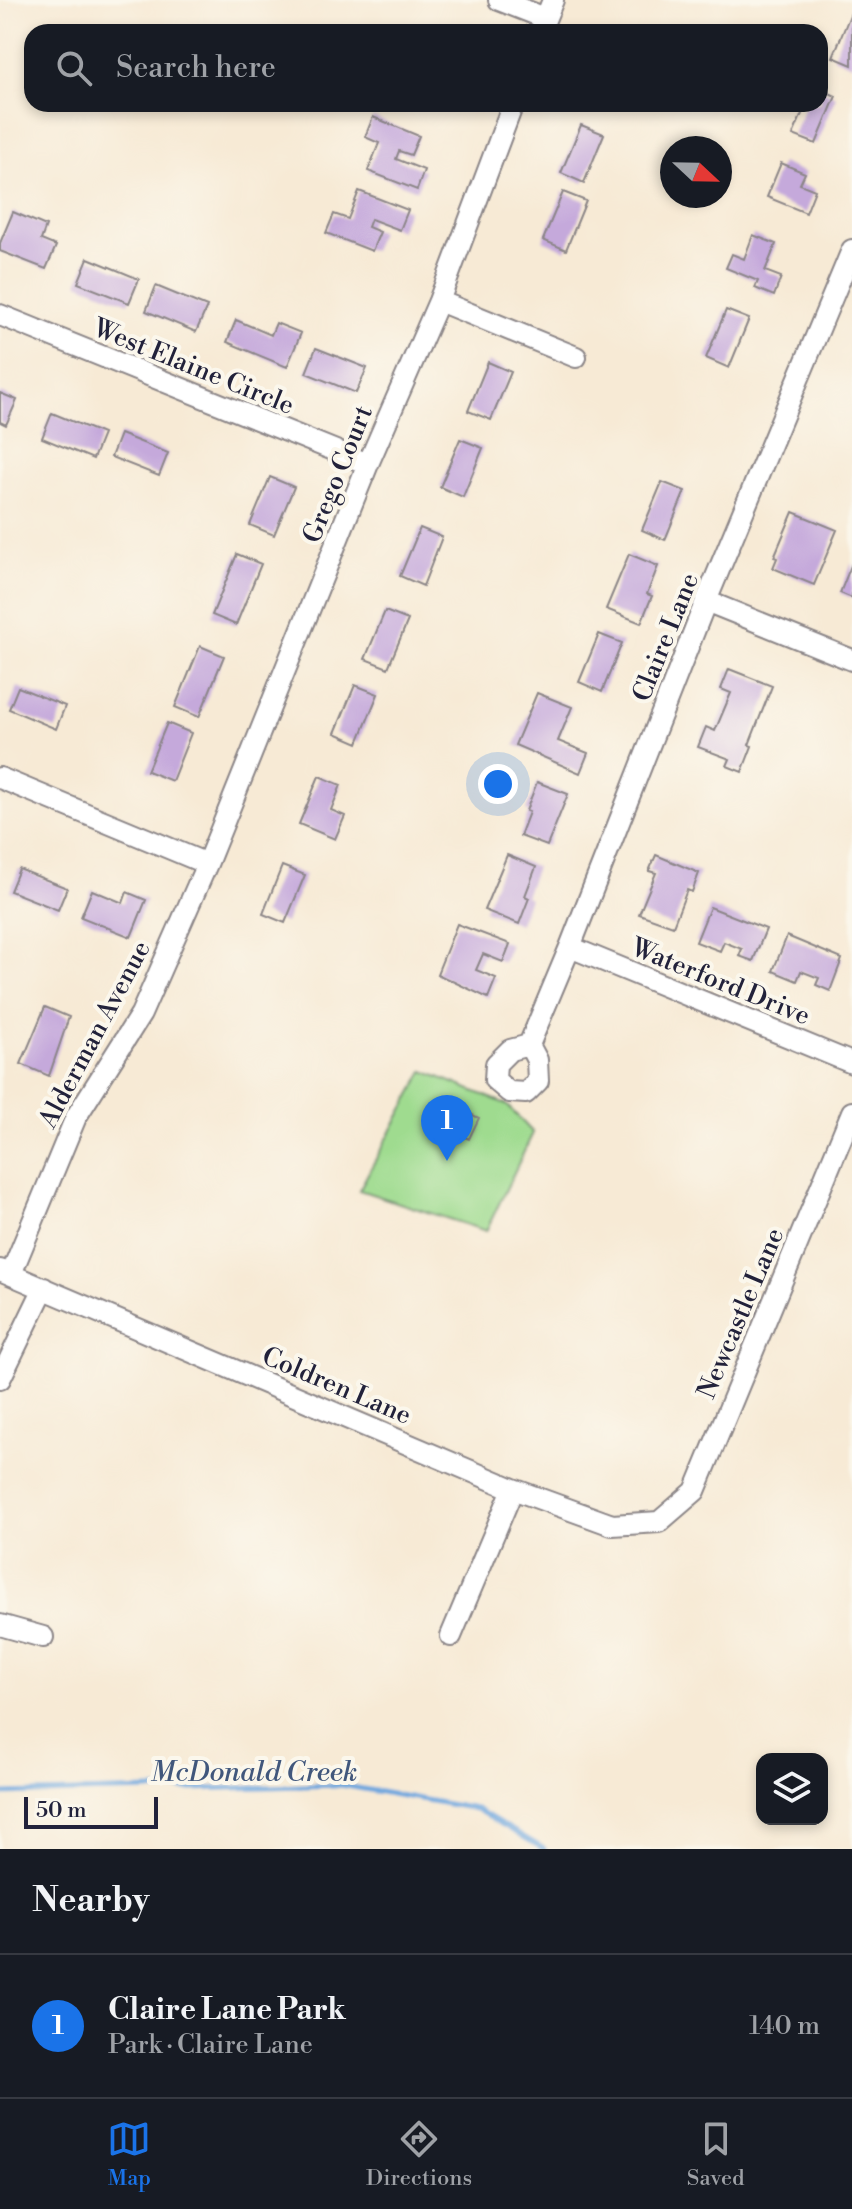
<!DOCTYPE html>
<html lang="en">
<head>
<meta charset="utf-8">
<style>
  :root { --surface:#171b24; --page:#20242c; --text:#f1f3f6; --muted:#9ea1a6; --line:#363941; --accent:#1a73e8 }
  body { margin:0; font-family:"Libre Bodoni",serif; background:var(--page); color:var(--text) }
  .controls { position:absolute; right:24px; bottom:24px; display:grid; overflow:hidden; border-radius:16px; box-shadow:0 4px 12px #0003 }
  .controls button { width:72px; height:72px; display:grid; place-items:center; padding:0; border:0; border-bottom:2px solid var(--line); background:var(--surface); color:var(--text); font:40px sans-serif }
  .compass { position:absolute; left:660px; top:136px; width:72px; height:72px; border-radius:50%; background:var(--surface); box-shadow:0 4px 12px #0003; rotate:112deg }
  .scale { position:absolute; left:24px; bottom:20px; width:134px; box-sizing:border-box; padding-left:8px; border:4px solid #22223b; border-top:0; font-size:22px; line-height:28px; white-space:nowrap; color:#22223b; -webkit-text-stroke:6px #fbf7ec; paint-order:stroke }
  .you { position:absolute; left:498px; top:784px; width:28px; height:28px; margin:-20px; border:6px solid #fff; border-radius:50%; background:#1a73e8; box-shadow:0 0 0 12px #1a73e833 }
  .badge { display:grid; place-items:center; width:52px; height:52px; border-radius:50%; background:var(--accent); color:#fff; font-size:26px; font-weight:700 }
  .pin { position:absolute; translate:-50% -66px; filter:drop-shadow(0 2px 4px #0008) }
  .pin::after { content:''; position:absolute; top:42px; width:28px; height:24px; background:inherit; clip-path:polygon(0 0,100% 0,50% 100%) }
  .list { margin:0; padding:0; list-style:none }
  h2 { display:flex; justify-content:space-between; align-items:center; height:104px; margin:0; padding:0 32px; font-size:34px }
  h2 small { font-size:26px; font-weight:400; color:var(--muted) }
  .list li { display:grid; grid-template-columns:52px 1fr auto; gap:24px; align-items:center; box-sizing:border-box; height:144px; padding:0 32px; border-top:2px solid var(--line) }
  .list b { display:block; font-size:30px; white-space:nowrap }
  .list p { margin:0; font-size:26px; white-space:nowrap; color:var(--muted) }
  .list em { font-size:26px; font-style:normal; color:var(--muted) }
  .icon { flex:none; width:44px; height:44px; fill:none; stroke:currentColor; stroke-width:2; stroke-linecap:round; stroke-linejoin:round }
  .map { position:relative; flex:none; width:852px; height:1849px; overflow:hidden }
  .search { position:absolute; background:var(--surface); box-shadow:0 4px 12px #0003; left:24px; right:24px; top:24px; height:88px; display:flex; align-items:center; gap:20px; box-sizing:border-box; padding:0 28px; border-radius:24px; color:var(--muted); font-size:30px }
  .sheet { height:248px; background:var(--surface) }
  nav { display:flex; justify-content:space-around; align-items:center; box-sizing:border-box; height:112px; border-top:2px solid var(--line); background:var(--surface); font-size:22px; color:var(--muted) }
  nav a { display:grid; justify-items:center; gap:4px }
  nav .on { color:var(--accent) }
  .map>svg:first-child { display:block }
</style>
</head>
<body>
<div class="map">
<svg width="852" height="1849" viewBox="0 0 852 1849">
  <rect width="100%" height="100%" fill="#fbf7ec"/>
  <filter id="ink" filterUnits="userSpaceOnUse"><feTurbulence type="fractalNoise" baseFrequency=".0125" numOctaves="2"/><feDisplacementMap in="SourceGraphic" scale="16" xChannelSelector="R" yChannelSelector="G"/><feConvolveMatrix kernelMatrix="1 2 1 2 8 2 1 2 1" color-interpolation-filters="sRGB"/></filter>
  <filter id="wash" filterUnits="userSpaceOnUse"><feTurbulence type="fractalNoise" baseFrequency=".006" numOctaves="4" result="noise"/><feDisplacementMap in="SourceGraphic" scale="32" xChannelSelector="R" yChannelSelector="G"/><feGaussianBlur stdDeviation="1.8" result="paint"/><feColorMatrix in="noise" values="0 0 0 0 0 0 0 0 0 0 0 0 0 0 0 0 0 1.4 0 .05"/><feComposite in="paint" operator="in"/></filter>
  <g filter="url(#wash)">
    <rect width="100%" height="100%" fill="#f7ead5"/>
    <path fill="#9fdb8f" stroke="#607e65" stroke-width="2" d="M424 1071 506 1104 533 1133 486 1231 359 1190Z"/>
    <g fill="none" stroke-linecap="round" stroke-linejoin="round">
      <path stroke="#70a7de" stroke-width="5" d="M0 1794 341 1785 476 1809 544 1849"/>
    </g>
    <g id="blocks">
      <path fill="#c5a9db" d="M852 10V65L833 57Z
        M820 89 836 96 816 144 793 135 806 104H820Z
        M373 117 419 136 411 155 399 151 396 159 424 170 417 190 368 171 379 143 365 137Z
        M581 125 604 134 584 183 561 173Z
        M781 163 805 173 800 184 815 190 806 213 767 197Z
        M359 191 408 210 400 230 371 219 368 227 380 232 372 251 326 233 334 214 348 219Z
        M563 192 586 201 566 250 543 240Z
        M13 212 46 226 41 240 56 246 46 269 0 251V243Z
        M753 235 776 244 765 271 781 277 774 296 755 288 758 281 726 268 732 254 744 259Z
        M88 258 139 279 129 303 78 283Z
        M156 286 207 307 196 332 146 311Z
        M726 310 749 319 729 368 706 358Z
        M236 320 271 335 276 323 301 333 287 367 227 342Z
        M316 348 367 368 356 393 306 373Z
        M488 362 511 372 491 420 468 411Z
        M0 393 17 400 6 425 0 422Z
        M52 413 103 434 93 459 42 438Z
        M120 434 168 453 159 476 111 457Z
        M460 439 483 448 463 497 440 487Z
        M270 477 294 487 274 535 250 525Z
        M662 482 685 491 665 540 642 530Z
        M793 512 837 530 814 585 773 568 777 558 774 557Z
        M420 528 442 537 423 586 400 576Z
        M237 554 261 564 236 625 212 615Z
        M629 554 658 566 647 594 652 596 641 623 606 609Z
        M852 563V598L840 593Z
        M385 611 408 620 388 668 365 659Z
        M599 634 622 643 602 692 579 682Z
        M200 646 224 656 199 717 175 707Z
        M729 669 772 686 749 745 752 746 742 772 727 766 730 759 698 747 706 727 715 731 731 693 721 689Z
        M355 685 378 694 358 743 335 733Z
        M18 687 65 706 56 729 9 709Z
        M537 693 572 707 558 741 588 753 580 773 515 745Z
        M167 723 191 733 172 781 147 771Z
        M319 776 341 785 331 810 345 816 335 839 299 824Z
        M537 782 568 794 547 846 520 836 529 812 526 811Z
        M507 855 536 867 525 896 529 898 519 924 484 910Z
        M656 855 699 873 692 892 687 890 673 926 639 914 656 873 649 871Z
        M282 866 305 875 285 923 263 914Z
        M19 869 67 888 58 910 10 891Z
        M92 890 123 903 127 892 146 900 131 937 81 917Z
        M710 907 766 929 753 961 739 956 742 949 724 942 720 951 696 942Z
        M457 924 510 944 503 962 483 954 476 970 496 978 488 998 437 974Z
        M787 936 842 959 830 991 816 985 819 978 801 971 797 981 773 971Z
        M45 1007 69 1017 49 1076 21 1064Z
        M460 1109 479 1118 469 1139 449 1130Z"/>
    </g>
  </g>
  <g filter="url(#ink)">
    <use href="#blocks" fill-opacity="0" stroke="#8c8688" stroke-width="2"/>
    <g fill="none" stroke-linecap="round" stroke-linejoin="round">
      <defs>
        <path id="minor" d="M499 0 545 18
          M540 32 553 0
          M439 301 576 357
          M0 315 368 464
          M706 601 852 660
          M0 778 207 864
          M570 947 852 1063
          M529 1045 570 947 706 601 852 250
          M529 1045 537 1060 538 1081 526 1093 509 1092 495 1080 496 1064 510 1050Z
          M0 1270 513 1489 612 1525 659 1522 695 1491 852 1112
          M11 1274 76 1117 141 1014 207 864 368 464 439 301 513 104
          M0 1379 44 1288
          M0 1625 43 1637
          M451 1636 513 1489"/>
      </defs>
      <use href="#minor" stroke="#8c8688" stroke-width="24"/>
      <use href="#minor" stroke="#fff" stroke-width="20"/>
    </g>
  </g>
  <g text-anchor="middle" stroke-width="8" stroke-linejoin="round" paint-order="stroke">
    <g font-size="26" fill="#22223b" stroke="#fbf7ec">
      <text transform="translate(194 366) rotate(22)" y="9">West Elaine Circle</text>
      <text transform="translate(337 474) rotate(-68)" y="9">Grego Court</text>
      <text transform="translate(665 637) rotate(-68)" y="9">Claire Lane</text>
      <text transform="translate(721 981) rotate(22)" y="9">Waterford Drive</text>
      <text transform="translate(94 1034) rotate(-62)" y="9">Alderman Avenue</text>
      <text transform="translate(740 1313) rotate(-67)" y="9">Newcastle Lane</text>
      <text transform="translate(337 1385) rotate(23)" y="9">Coldren Lane</text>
    </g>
    <g font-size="28" font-style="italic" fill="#41577c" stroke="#fbf7ec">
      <text x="254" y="1781">McDonald Creek</text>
    </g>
  </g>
</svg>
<div class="controls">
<button><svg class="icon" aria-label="layers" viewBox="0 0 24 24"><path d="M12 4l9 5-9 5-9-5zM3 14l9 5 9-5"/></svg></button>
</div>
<svg class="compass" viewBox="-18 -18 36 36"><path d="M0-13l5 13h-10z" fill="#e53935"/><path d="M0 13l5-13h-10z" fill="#9ea1a6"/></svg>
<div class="scale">50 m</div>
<div class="you"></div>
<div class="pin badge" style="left:447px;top:1161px">1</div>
<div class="search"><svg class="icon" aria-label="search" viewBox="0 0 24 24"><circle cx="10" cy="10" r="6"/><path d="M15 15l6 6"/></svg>Search here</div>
</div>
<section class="sheet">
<h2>Nearby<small></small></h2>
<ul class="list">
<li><span class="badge">1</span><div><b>Claire Lane Park</b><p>Park · Claire Lane</p></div><em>140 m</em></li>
</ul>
</section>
<nav>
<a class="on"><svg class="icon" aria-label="map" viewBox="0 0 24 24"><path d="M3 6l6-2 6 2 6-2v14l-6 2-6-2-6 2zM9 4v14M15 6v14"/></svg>Map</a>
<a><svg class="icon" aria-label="directions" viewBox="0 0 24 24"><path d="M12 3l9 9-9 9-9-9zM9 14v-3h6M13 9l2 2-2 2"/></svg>Directions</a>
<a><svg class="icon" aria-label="saved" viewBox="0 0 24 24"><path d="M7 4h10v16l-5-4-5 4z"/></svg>Saved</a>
</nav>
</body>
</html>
